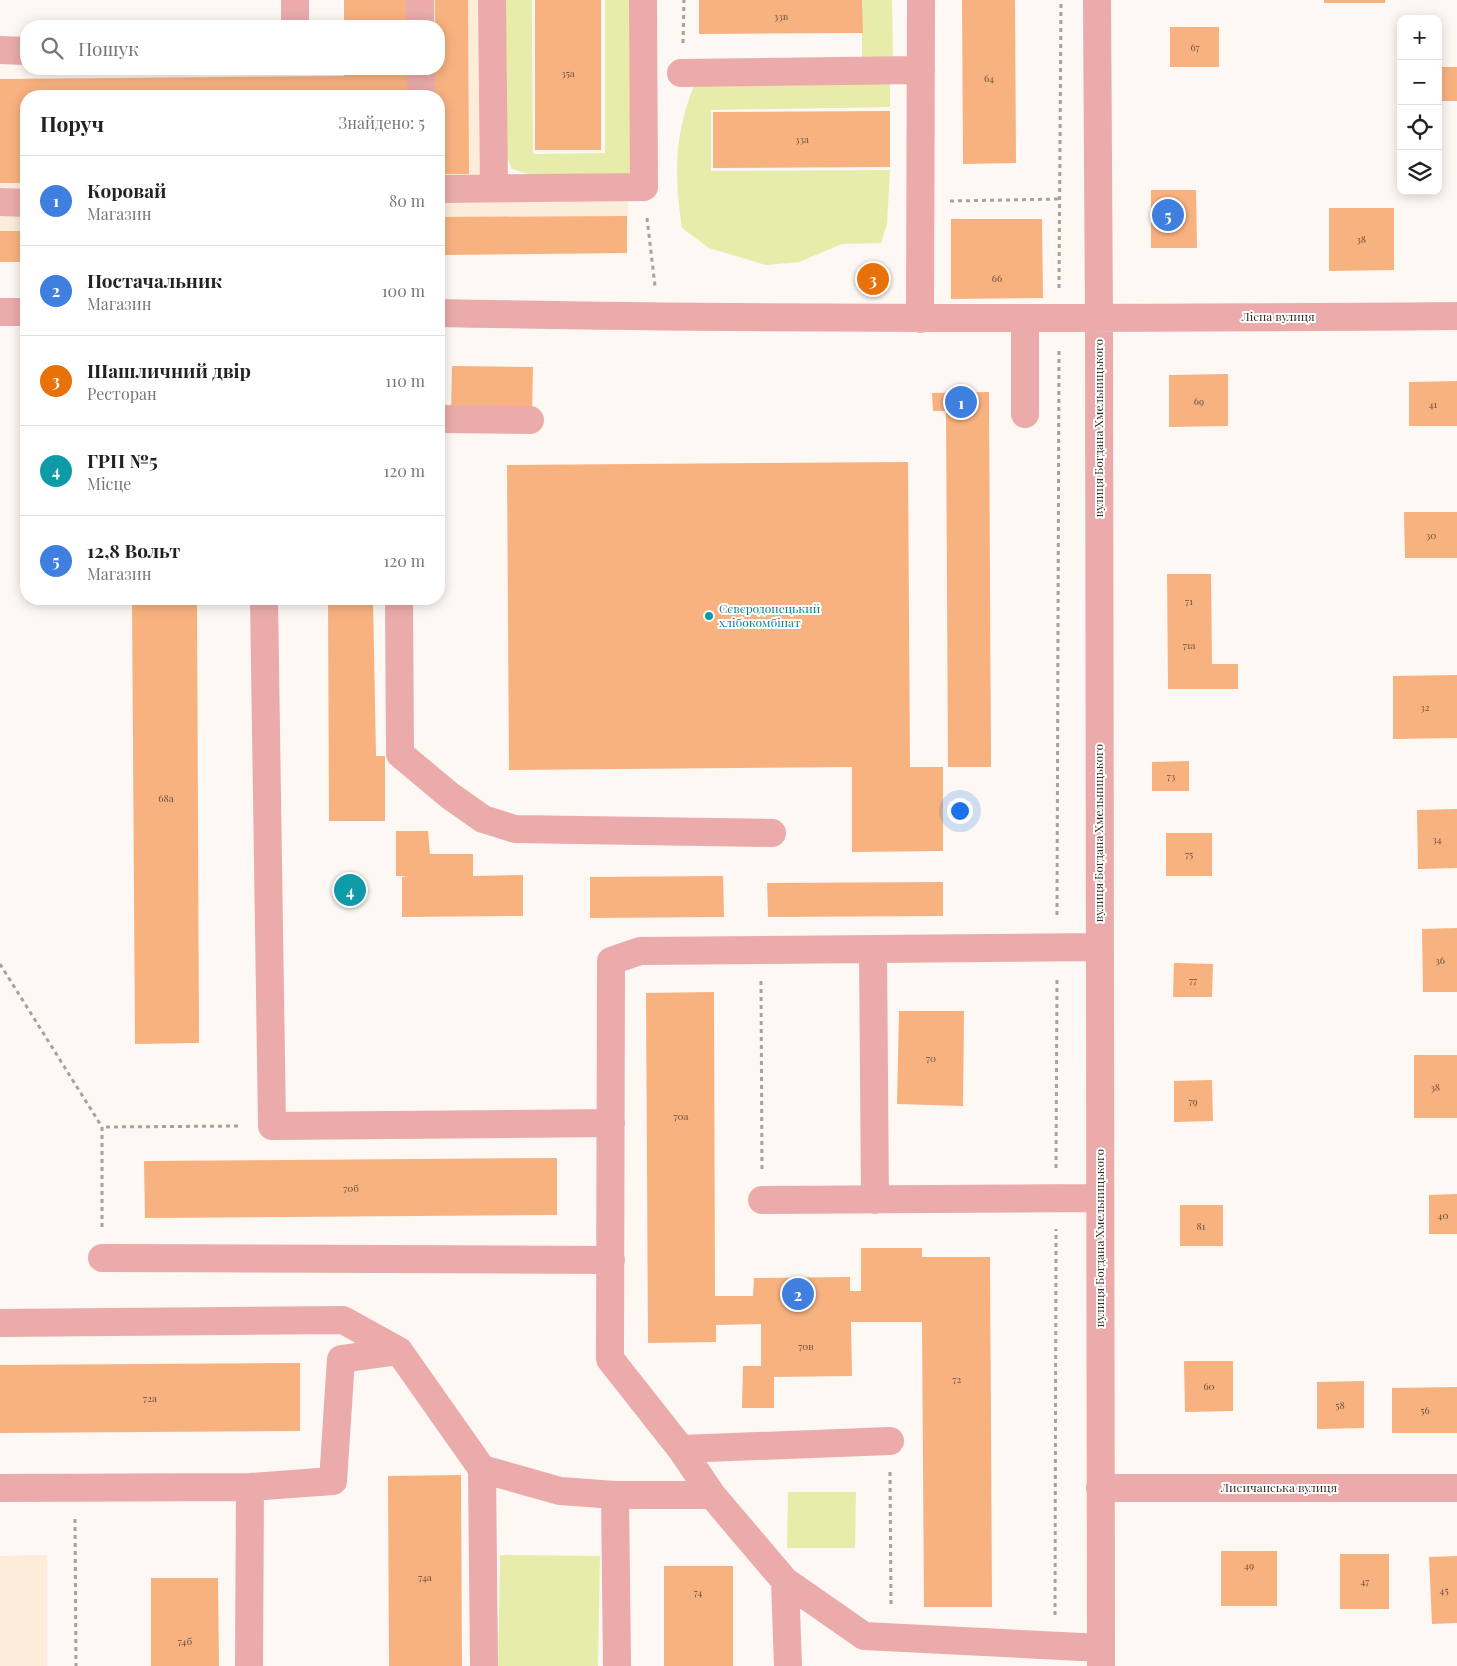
<!DOCTYPE html>
<html lang="uk">
<head>
<meta charset="utf-8">
<style>
  :root { --surface:#fff; --page:#f6f6f6; --text:#222; --muted:#767676; --line:#e0e0e0; --accent:#7c3aed }
  body { margin:0; font-family:"Playfair Display",serif; background:var(--page); color:var(--text) }
  .controls { position:absolute; right:15px; top:15px; display:grid; overflow:hidden; border-radius:10px; box-shadow:0 2px 12px #0003 }
  .controls button { width:45px; height:45px; display:grid; place-items:center; padding:0; border:0; border-bottom:1px solid var(--line); background:var(--surface); color:var(--text); font:25px sans-serif }
  .you { position:absolute; left:959px; top:810px; width:18px; height:18px; margin:-12px; border:4px solid #fff; border-radius:50%; background:#1a73e8; box-shadow:0 0 0 8px #1a73e833 }
  .badge { display:grid; place-items:center; width:32px; height:32px; border-radius:50%; background:var(--accent); color:#fff; font-size:16px; font-weight:700 }
  .pin { position:absolute; translate:-50% -50%; border:2px solid #fff; box-shadow:0 1px 5px #0006 }
  .list { margin:0; padding:0; list-style:none }
  h2 { display:flex; justify-content:space-between; align-items:center; height:65px; margin:0; padding:0 20px; font-size:21px }
  h2 small { font-size:16px; font-weight:400; color:var(--muted) }
  .list li { display:grid; grid-template-columns:32px 1fr auto; gap:15px; align-items:center; box-sizing:border-box; height:90px; padding:0 20px; border-top:1px solid var(--line) }
  .list b { display:block; font-size:19px; white-space:nowrap }
  .list p { margin:0; font-size:16px; white-space:nowrap; color:var(--muted) }
  .list em { font-size:16px; font-style:normal; color:var(--muted) }
  .icon { flex:none; width:28px; height:28px; fill:none; stroke:currentColor; stroke-width:2; stroke-linecap:round; stroke-linejoin:round }
  .map { position:relative; flex:none; width:1457px; height:1666px; overflow:hidden }
  .search { position:absolute; background:var(--surface); box-shadow:0 2px 12px #0003; left:20px; top:20px; width:425px; height:55px; display:flex; align-items:center; gap:12px; box-sizing:border-box; padding:0 18px; border-radius:20px; color:var(--muted); font-size:19px }
  .panel { position:absolute; background:var(--surface); box-shadow:0 2px 12px #0003; left:20px; top:90px; width:425px; height:515px; border-radius:20px }
  .map>svg:first-child { display:block }
</style>
</head>
<body>
<div class="map">
<svg width="1457" height="1666" viewBox="0 0 1457 1666">
  <rect width="100%" height="100%" fill="#fdf8f4"/>
  <path fill="#fcecda" d="M376 0H484V201L628 200 627 253 439 255V96H376V69H439V26H376Z
    M0 141H26V262H0Z
    M47 1555V1666H0V1556Z"/>
  <path fill="#e8ecaa" d="M503 0H532L533 154 605 153V0H635V178L538 177 512 169 503 149Z
    M862 0H892L893 62 862 63Z
    M890 79V107L711 110V171L890 170 887 224 881 243 842 244 799 262 766 265 709 248 682 228C674 174 674 135 695 83Z
    M788 1492H856L855 1548H787Z
    M500 1555 600 1556 598 1666H498Z"/>
  <path fill="#f8b280" d="M344 0H412L413 26H344Z
    M435 0H468L469 174H439V96H435V69H439V26H435Z
    M535 0H601V150H535Z
    M699 0H862L863 33 699 34Z
    M962 0H1015L1016 163 963 164Z
    M1324 0H1385V3H1324Z
    M1170 27H1219V67H1170Z
    M1438 67H1457V101H1438Z
    M344 69H413V96H26V183H0V79L344 76Z
    M890 111V167L713 168V112Z
    M1151 190H1196L1197 248H1151Z
    M1329 208H1394V270L1329 271Z
    M627 216V253L439 255V217Z
    M951 219H1042L1043 298 951 299Z
    M0 231H26V262H0Z
    M452 366 533 367 532 415 451 414Z
    M1228 374V426L1169 427V375Z
    M1457 381V426H1409V382Z
    M989 392 991 767H948L946 411H933L932 393Z
    M908 462 910 767H943V851L852 852V767L509 770 507 465Z
    M1404 512H1457V558H1405Z
    M1167 574H1211L1212 664H1238V689H1168Z
    M132 599H197L199 1043 135 1044Z
    M328 599H373L376 756H385V821H329Z
    M1457 675V738L1393 739V676Z
    M1189 761V791H1152V762Z
    M1457 809V868L1418 869 1417 810Z
    M396 831H428L430 854H473V876L523 875V916L402 917V877L408 876H396Z
    M1166 833H1212V876H1166Z
    M723 876 724 917 590 918V877Z
    M943 882V916L768 917 767 883Z
    M336 883 365 884 364 896 336 895Z
    M1457 928V992H1423L1422 929Z
    M1174 963 1213 964 1212 997H1173Z
    M714 992 715 1296H753L754 1278 850 1277V1291H861V1248H922V1257H990L992 1607H924L922 1322H851L852 1376 774 1377V1408H742L743 1366H761V1324L716 1325V1342L648 1343 646 993Z
    M899 1011H964L963 1106 897 1104Z
    M1414 1055H1457V1118H1414Z
    M1212 1080 1213 1121 1174 1122V1081Z
    M557 1158V1215L145 1218 144 1161Z
    M1457 1194V1234H1429V1195Z
    M1180 1205H1223V1246H1180Z
    M1184 1361H1233V1411L1185 1412Z
    M300 1363V1431L0 1433V1365Z
    M1364 1381V1428L1317 1429V1382Z
    M1457 1387V1433H1392V1388Z
    M461 1475 462 1666H389L388 1476Z
    M1221 1551H1277V1606H1221Z
    M1340 1554H1389V1609H1340Z
    M1457 1556V1623L1432 1624 1429 1557Z
    M664 1566H733V1666H664Z
    M151 1578H218L219 1666H151Z"/>
  <g fill="none" stroke-linecap="round" stroke-linejoin="round">
    <path stroke="#a8a29c" stroke-width="3" stroke-dasharray="4 4" stroke-linecap="butt" d="M683 43 684 0
      M950 201 1060 199
      M647 218 655 286
      M1059 288 1061 0
      M1057 915 1059 349
      M0 964 102 1127
      M761 981 762 1170
      M1056 1168 1057 979
      M102 1227V1127L241 1126
      M890 1472 891 1606
      M75 1519 76 1666
      M1055 1615 1056 1229"/>
    <path stroke="#eaabaa" stroke-width="28" d="M295 0V26
      M420 0V26
      M492 0 494 188
      M1097 0 1099 319 1101 1666
      M0 50 26 51
      M421 69V96
      M681 73 921 70
      M439 189 644 187 643 0
      M0 202 26 203
      M0 312H26
      M439 313C778 320 1117 319 1457 316
      M920 319 921 0
      M1025 414V318
      M439 419 530 420
      M264 599 272 1126 611 1123
      M399 599 400 754 449 795 483 819 515 829 772 833
      M873 949 875 1200
      M762 1200 1100 1198
      M102 1258 611 1260
      M0 1323 343 1320 399 1351
      M681 1449 890 1441
      M482 1469 484 1666
      M0 1488 250 1487 333 1481 341 1359 399 1351 482 1469 560 1491 615 1495H712L785 1581 864 1636 1101 1648
      M1100 1488H1457
      M615 1495 617 1666
      M712 1495 681 1449 610 1359 611 961 640 951 1099 947
      M785 1581 788 1666
      M249 1666 250 1487"/>
  </g>
  <circle fill="#0f9aa8" stroke="#fff" stroke-width="2" cx="709" cy="616" r="5"/>
  <g text-anchor="middle" stroke-width="4" stroke-linejoin="round" paint-order="stroke">
    <g font-size="10" fill="#674f3d">
      <text x="781" y="20">33в</text>
      <text x="1195" y="51">67</text>
      <text x="568" y="77">35а</text>
      <text x="989" y="82">64</text>
      <text x="802" y="143">33а</text>
      <text x="1361" y="243">38</text>
      <text x="997" y="282">66</text>
      <text x="1199" y="405">69</text>
      <text x="1433" y="408">41</text>
      <text x="1431" y="539">30</text>
      <text x="1189" y="605">71</text>
      <text x="1189" y="649">71а</text>
      <text x="1425" y="711">32</text>
      <text x="1171" y="780">73</text>
      <text x="166" y="802">68а</text>
      <text x="1437" y="843">34</text>
      <text x="1189" y="858">75</text>
      <text x="1440" y="964">36</text>
      <text x="1193" y="984">77</text>
      <text x="931" y="1062">70</text>
      <text x="1435" y="1091">38</text>
      <text x="1193" y="1105">79</text>
      <text x="681" y="1120">70а</text>
      <text x="351" y="1192">70б</text>
      <text x="1443" y="1219">40</text>
      <text x="1201" y="1230">81</text>
      <text x="806" y="1350">70в</text>
      <text x="957" y="1383">72</text>
      <text x="1209" y="1390">60</text>
      <text x="150" y="1402">72а</text>
      <text x="1340" y="1409">58</text>
      <text x="1425" y="1414">56</text>
      <text x="1249" y="1569">49</text>
      <text x="425" y="1581">74а</text>
      <text x="1365" y="1585">47</text>
      <text x="1444" y="1594">45</text>
      <text x="698" y="1596">74</text>
      <text x="185" y="1645">74б</text>
    </g>
    <g font-size="12" fill="#372e27" stroke="#fff">
      <text x="1278" y="321">Лісна вулиця</text>
      <text transform="translate(1099 428) rotate(-90)" y="4">вулиця Богдана Хмельницького</text>
      <text transform="translate(1099 833) rotate(-90)" y="4">вулиця Богдана Хмельницького</text>
      <text transform="translate(1100 1238) rotate(-90)" y="4">вулиця Богдана Хмельницького</text>
      <text x="1279" y="1492">Лисичанська вулиця</text>
    </g>
    <g font-size="12" fill="#0d838f" stroke="#fff" text-anchor="start">
      <text x="719" y="613">Сєвєродонецький<tspan x="719" dy="14">хлібокомбінат</tspan></text>
    </g>
  </g>
</svg>
<div class="controls">
<button>+</button>
<button>−</button>
<button><svg class="icon" aria-label="locate" viewBox="0 0 24 24"><circle cx="12" cy="12" r="6"/><path d="M12 2v4M12 18v4M2 12h4M18 12h4"/></svg></button>
<button><svg class="icon" aria-label="layers" viewBox="0 0 24 24"><path d="M12 4l9 5-9 5-9-5zM3 14l9 5 9-5"/></svg></button>
</div>
<div class="you"></div>
<div class="pin badge" style="left:961px;top:402px;background:#3f7fe0">1</div>
<div class="pin badge" style="left:798px;top:1294px;background:#3f7fe0">2</div>
<div class="pin badge" style="left:873px;top:279px;background:#e8710a">3</div>
<div class="pin badge" style="left:350px;top:890px;background:#0f9aa8">4</div>
<div class="pin badge" style="left:1168px;top:215px;background:#3f7fe0">5</div>
<div class="search"><svg class="icon" aria-label="search" viewBox="0 0 24 24"><circle cx="10" cy="10" r="6"/><path d="M15 15l6 6"/></svg>Пошук</div>
<section class="panel">
<h2>Поруч<small>Знайдено: 5</small></h2>
<ul class="list">
<li><span class="badge" style="background:#3f7fe0">1</span><div><b>Коровай</b><p>Магазин</p></div><em>80 m</em></li>
<li><span class="badge" style="background:#3f7fe0">2</span><div><b>Постачальник</b><p>Магазин</p></div><em>100 m</em></li>
<li><span class="badge" style="background:#e8710a">3</span><div><b>Шашличний двір</b><p>Ресторан</p></div><em>110 m</em></li>
<li><span class="badge" style="background:#0f9aa8">4</span><div><b>ГРП №5</b><p>Місце</p></div><em>120 m</em></li>
<li><span class="badge" style="background:#3f7fe0">5</span><div><b>12,8 Вольт</b><p>Магазин</p></div><em>120 m</em></li>
</ul>
</section>
</div>
</body>
</html>
